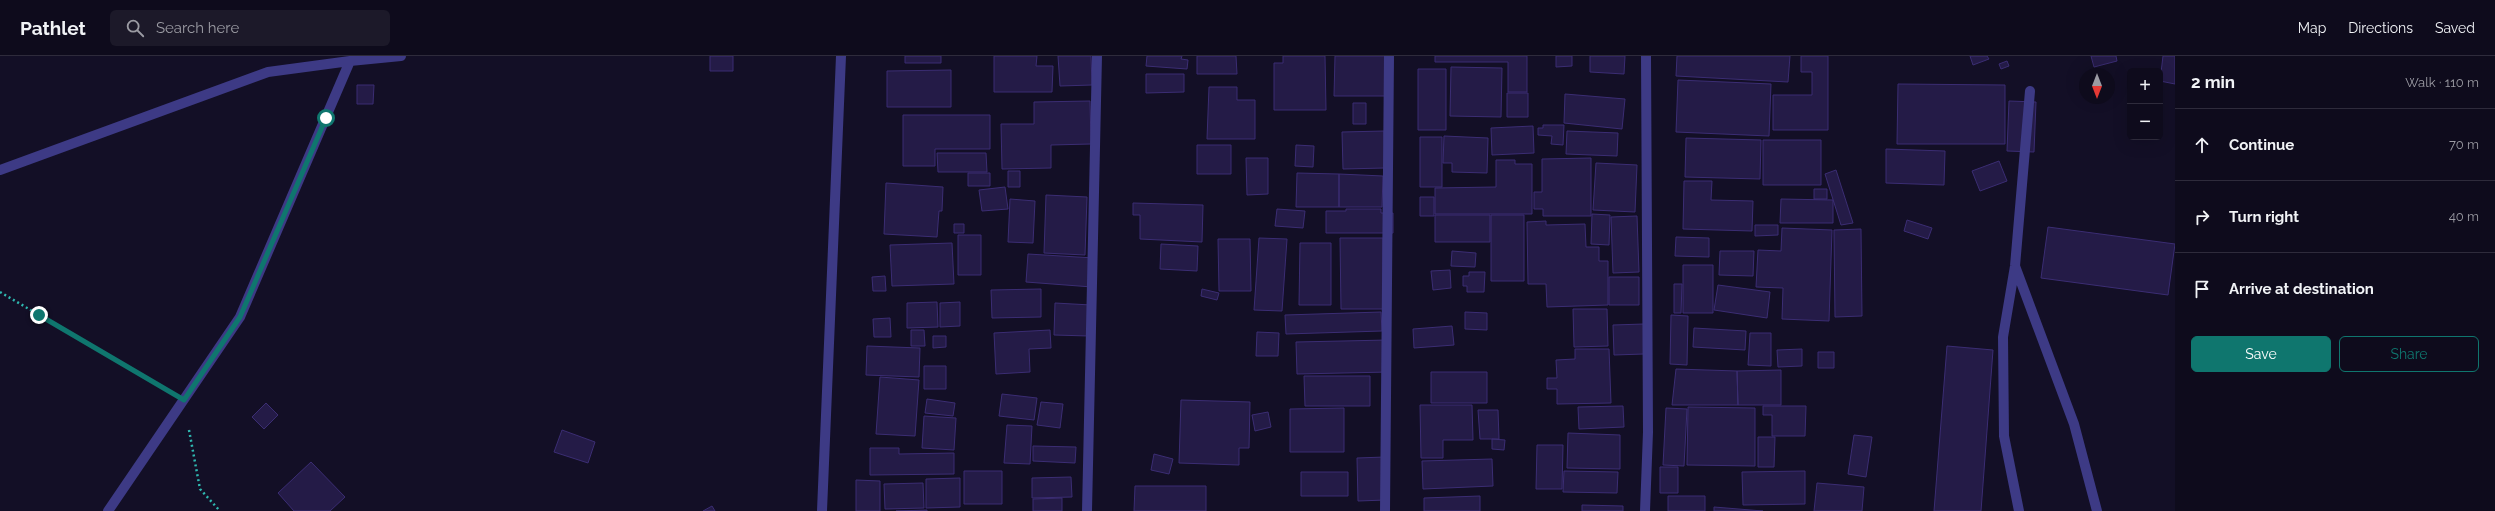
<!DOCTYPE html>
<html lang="en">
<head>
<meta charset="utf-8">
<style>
  :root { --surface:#0e0b1c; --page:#1c1929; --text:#f1f3f6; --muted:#9b9ba3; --line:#2e2b3b; --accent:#0f766e }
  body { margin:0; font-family:Raleway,sans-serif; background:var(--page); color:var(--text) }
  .controls { position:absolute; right:12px; top:12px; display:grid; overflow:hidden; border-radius:6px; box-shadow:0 4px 16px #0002 }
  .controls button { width:36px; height:36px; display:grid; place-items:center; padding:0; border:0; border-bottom:1px solid var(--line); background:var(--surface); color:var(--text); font:20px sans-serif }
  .compass { position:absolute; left:2079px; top:12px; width:36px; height:36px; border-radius:50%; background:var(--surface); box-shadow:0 4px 16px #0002; rotate:180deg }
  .stop { position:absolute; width:12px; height:12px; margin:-9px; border:3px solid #0f766e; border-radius:50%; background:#fff }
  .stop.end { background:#0f766e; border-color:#fff; box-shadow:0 1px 4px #0008 }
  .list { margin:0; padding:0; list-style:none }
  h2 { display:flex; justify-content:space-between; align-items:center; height:52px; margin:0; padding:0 16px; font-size:17px }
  h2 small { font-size:13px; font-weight:400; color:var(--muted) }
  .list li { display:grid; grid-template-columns:26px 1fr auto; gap:12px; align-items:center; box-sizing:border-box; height:72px; padding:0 16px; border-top:1px solid var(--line) }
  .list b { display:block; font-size:15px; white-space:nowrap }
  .list em { font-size:13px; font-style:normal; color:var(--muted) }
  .actions { display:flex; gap:8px; padding:12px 16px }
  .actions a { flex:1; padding:9px 0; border:1px solid var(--accent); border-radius:6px; text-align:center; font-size:14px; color:var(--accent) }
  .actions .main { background:var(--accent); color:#fff }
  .icon { flex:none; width:22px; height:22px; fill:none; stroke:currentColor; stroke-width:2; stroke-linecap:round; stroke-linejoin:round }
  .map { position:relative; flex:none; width:2175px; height:455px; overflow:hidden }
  header { display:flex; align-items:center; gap:24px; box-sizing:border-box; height:56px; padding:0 20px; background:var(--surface); border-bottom:1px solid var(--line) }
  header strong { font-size:19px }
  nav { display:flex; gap:22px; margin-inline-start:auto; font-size:14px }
  .search { width:280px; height:36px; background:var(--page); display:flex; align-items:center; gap:10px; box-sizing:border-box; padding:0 14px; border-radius:6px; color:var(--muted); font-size:15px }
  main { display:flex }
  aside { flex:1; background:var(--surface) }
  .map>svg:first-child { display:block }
</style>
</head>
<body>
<header>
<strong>Pathlet</strong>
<div class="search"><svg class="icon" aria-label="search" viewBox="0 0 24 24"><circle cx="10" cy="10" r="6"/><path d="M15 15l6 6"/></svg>Search here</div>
<nav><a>Map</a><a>Directions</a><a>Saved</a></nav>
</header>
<main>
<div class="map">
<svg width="2175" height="455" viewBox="0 0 2175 455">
  <rect width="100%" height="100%" fill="#130f26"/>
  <path fill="#241b47" stroke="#3b2d73" d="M710 0H733V15H710Z
    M905 0H941V7H905Z
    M994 0H1037L1036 10H1053L1052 36H994Z
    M1058 0H1091L1092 29 1060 30Z
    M1147 0H1182L1181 3 1188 4 1187 13 1146 10Z
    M1197 0H1236L1237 18H1197Z
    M1283 0H1325L1326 54H1274V7H1283Z
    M1335 0H1393L1392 40H1334Z
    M1435 0H1527V36H1508V6H1435Z
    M1556 0H1572V10L1556 11Z
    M1590 0H1625L1624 18 1590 16Z
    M1677 0H1790L1788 26 1676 20Z
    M1801 0H1828V74H1773V39H1812V16H1801Z
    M1970 0H1987L1989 3 1973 9Z
    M2091 0H2116L2117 5 2094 11Z
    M2163 0H2175V28L2160 25Z
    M2007 5 2009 10 2001 13 1999 8Z
    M1451 11 1502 12 1501 61 1450 60Z
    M1418 13H1446V74H1418Z
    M951 14V51H887V15Z
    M1146 18H1184V36L1146 37Z
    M1678 24 1771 28 1769 80 1676 76Z
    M1898 28 2005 29V88H1897Z
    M357 29H374L373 48H357Z
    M1209 31H1237V44H1255V83H1207Z
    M1507 37H1528V61H1507Z
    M1565 38 1625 43 1622 73 1564 67Z
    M1090 45 1091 88 1051 89V112L1002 113 1001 68H1034V46Z
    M2009 45 2036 46 2034 96 2007 95Z
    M1353 47H1366V68H1353Z
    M903 59H990V93H935V110H903Z
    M1543 69H1564L1563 89 1551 88 1552 80 1538 79V72H1543Z
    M1533 70 1534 97 1492 99 1491 72Z
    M1384 75 1385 112 1343 113 1342 76Z
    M1567 75 1618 77 1617 100 1566 98Z
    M1444 80 1488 82 1487 117 1452 116V107H1443Z
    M1420 81H1442V131H1420Z
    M1686 82 1761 84 1760 123 1685 121Z
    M1763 84H1821V129H1763Z
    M1197 89H1231V118H1197Z
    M1296 89 1314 90 1313 111 1295 110Z
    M1886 93 1945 95 1944 129 1886 127Z
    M937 97H986L987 116H938Z
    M1246 102H1268V138L1247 139Z
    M1591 102V160H1543V153H1534V136H1542V103Z
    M1496 104H1515V108H1532V158H1435V132L1496 131Z
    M1999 105 2007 125 1980 135 1972 115Z
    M1596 107 1637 109 1635 156 1593 154Z
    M1836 114 1853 167 1841 169 1825 118Z
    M1008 115H1020V131H1008Z
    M968 117H990V130H968Z
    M1297 117 1339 118V151H1296Z
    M1339 118 1383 120 1382 151H1339Z
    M1684 125H1712L1711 144 1753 145 1752 175 1683 173Z
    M886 127 943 131 942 155H939L937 181 884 178Z
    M1005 131 1008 153 982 155 979 134Z
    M1814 133H1827V143H1814Z
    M1046 139 1087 141 1085 199 1044 197Z
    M1420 141H1434V160H1420Z
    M1010 143 1035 145 1033 187 1008 186Z
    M1781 143 1833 144V167H1780Z
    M1133 147 1203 149 1202 186 1140 183V159H1133Z
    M1277 153 1305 155 1303 172 1275 170Z
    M1346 153H1381V157H1393V177H1326V155H1346Z
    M1592 158 1610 159 1609 189 1591 188Z
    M1435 159H1490V186H1435Z
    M1491 159H1524V225H1491Z
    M1637 160 1639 216 1613 217 1611 161Z
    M1907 164 1932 172 1928 183 1904 175Z
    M1546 165V169L1585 168 1586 191H1599V205H1608V249L1547 251 1546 228H1528L1527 166Z
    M954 168H964V177H954Z
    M1755 169H1778V179L1755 180Z
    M2048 171 2175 188 2168 239 2041 222Z
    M1782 172 1832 174 1829 265 1782 263 1783 232 1756 231 1758 194 1781 195Z
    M1861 173 1862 260 1835 261 1834 174Z
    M958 179H981V219H958Z
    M1676 181 1709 182V201L1675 200Z
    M1259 182 1287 183 1282 255 1254 254Z
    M1340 182H1383V253H1341Z
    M1218 183H1250L1251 235H1219Z
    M952 187 954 228 892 230 890 189Z
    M1300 187H1331V249H1299Z
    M1161 188 1198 190 1197 215 1160 213Z
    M1452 195 1476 197 1475 211 1451 210Z
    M1720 195H1754L1753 220 1719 219Z
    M1028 198 1094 202 1092 231 1026 226Z
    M1683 209H1713V257H1683Z
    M1450 214 1451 232 1433 234 1431 215Z
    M1469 216H1485L1484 236H1467V230H1463V220H1469Z
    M885 220 886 235H873L872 221Z
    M1609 221H1639V249H1609Z
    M1674 228H1682L1681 257H1674Z
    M1718 229 1770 236 1767 262 1714 254Z
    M1041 233V261L992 262 991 234Z
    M1202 233 1219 237 1217 244 1201 240Z
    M937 246 938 271 907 272V247Z
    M960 246V270L940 271V247Z
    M1055 247 1091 249 1089 280 1054 279Z
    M1573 253H1607L1608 290 1574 291Z
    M1381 256 1382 275 1286 278 1285 259Z
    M1465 256 1487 257V274L1465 273Z
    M1671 259 1688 260 1687 309 1670 308Z
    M890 262 891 281H874L873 263Z
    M1644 268V298L1614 299 1613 269Z
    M1452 270 1454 289 1414 292 1413 273Z
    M1694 272 1746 275 1745 294 1693 291Z
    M911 274H924L925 290H911Z
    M1050 274 1051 292 1029 293 1030 316 996 318 994 277Z
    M1257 276 1279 277 1278 300H1256Z
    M1750 277H1771V310L1748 309Z
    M933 280H946V291L933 292Z
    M1388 284 1389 316 1297 318 1296 286Z
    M867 290 920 292 919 321 866 319Z
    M1947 290 1993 294 1981 455H1934Z
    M1575 293H1609L1611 347 1557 348V333H1547V322H1557L1556 304 1575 303Z
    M1802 293V310L1778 311 1777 294Z
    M1818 296H1834V312H1818Z
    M924 310H946V333H924Z
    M1676 313 1737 315 1738 349H1672Z
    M1781 314V349H1738L1737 315Z
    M1431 316H1487V347H1431Z
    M1304 320H1370V350H1305Z
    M880 321 919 324 915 380 876 378Z
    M1002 338 1037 342 1034 364 999 360Z
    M927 343 955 347 953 360 925 357Z
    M1181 344 1250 346 1249 392H1239V409L1179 407Z
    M1041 346 1063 348 1060 372 1037 369Z
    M266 347 278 359 264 373 252 361Z
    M1420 349H1472L1473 384H1443V402H1421Z
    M1623 350 1624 371 1579 373 1578 351Z
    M1763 350H1806L1805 380H1772V359H1763Z
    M1688 351 1755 352V410L1687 409Z
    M1344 352V396H1290V353Z
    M1666 352 1687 353 1684 410 1663 409Z
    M1478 354H1498L1499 383H1480Z
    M1268 356 1271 371 1255 375 1252 359Z
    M924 360 956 362 954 394 922 392Z
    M1007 369 1032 370 1030 408 1004 407Z
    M562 374 595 386 588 407 554 396Z
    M1568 377 1620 379V413L1567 412Z
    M1854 379 1872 381 1866 421 1848 418Z
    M1758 381H1775L1774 411H1758Z
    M1492 383 1505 384 1504 394 1492 393Z
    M1537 389H1563L1562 433H1536Z
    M1033 390 1076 391 1075 407 1033 405Z
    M870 392H899V398L954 397V418L870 419Z
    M1154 398 1173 403 1169 418 1151 414Z
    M1385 401 1386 444 1358 445 1357 402Z
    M1492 403 1493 430 1423 433 1422 405Z
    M311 406 345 441 330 455H294L278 437Z
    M1660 411H1678V437H1660Z
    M964 415H1002V448H964Z
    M1564 415 1618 416 1617 437 1563 436Z
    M1805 415V448L1743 449 1742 416Z
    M1301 416H1348V440H1301Z
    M1071 421 1072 441 1032 442V422Z
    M960 422V451L926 452V423Z
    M856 424 880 425V455H856Z
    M923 427 924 452 885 453 884 428Z
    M1817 427 1864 431 1862 455H1814Z
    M1135 430H1206V455H1134Z
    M1480 440V455H1424V442Z
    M1668 440H1705V455H1668Z
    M1062 442V455H1033V443Z
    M1582 449 1623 450V455H1582Z
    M712 450 715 455H703Z
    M1714 451 1763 455H1714Z
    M927 454V455H896Z"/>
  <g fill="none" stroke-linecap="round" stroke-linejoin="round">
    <path stroke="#2fb8b0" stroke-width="2.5" stroke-dasharray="2 3" stroke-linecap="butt" d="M0 236 165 333
      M189 374 200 433 220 455"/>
    <path stroke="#3d3a85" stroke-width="10" d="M0 114 268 16 350 5
      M2015 210 2074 368 2097 455
      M108 455 240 261 350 5 401 0
      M822 455 841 0
      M1087 455 1097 0
      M1385 455 1389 0
      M1645 455 1648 376 1646 0
      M2019 455 2004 380 2003 281 2015 210 2030 35"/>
  </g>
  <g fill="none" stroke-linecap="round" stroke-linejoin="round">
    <path stroke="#0f766e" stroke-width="5" d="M39 259 184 344 240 261 326 62"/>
  </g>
</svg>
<div class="controls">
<button>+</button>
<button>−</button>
</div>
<svg class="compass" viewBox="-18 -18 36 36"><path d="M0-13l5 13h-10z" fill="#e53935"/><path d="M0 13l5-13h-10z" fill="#9b9ba3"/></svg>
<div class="stop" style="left:326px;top:62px"></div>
<div class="stop end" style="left:39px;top:259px"></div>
</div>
<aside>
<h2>2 min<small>Walk · 110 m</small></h2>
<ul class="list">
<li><svg class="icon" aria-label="ahead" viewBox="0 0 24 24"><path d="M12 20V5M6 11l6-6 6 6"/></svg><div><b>Continue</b></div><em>70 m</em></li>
<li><svg class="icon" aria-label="right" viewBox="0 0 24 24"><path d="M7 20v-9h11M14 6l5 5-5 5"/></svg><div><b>Turn right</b></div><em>40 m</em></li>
<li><svg class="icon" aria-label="arrive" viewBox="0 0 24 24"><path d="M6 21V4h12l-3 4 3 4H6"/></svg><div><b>Arrive at destination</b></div></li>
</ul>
<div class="actions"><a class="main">Save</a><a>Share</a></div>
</aside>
</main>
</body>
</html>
